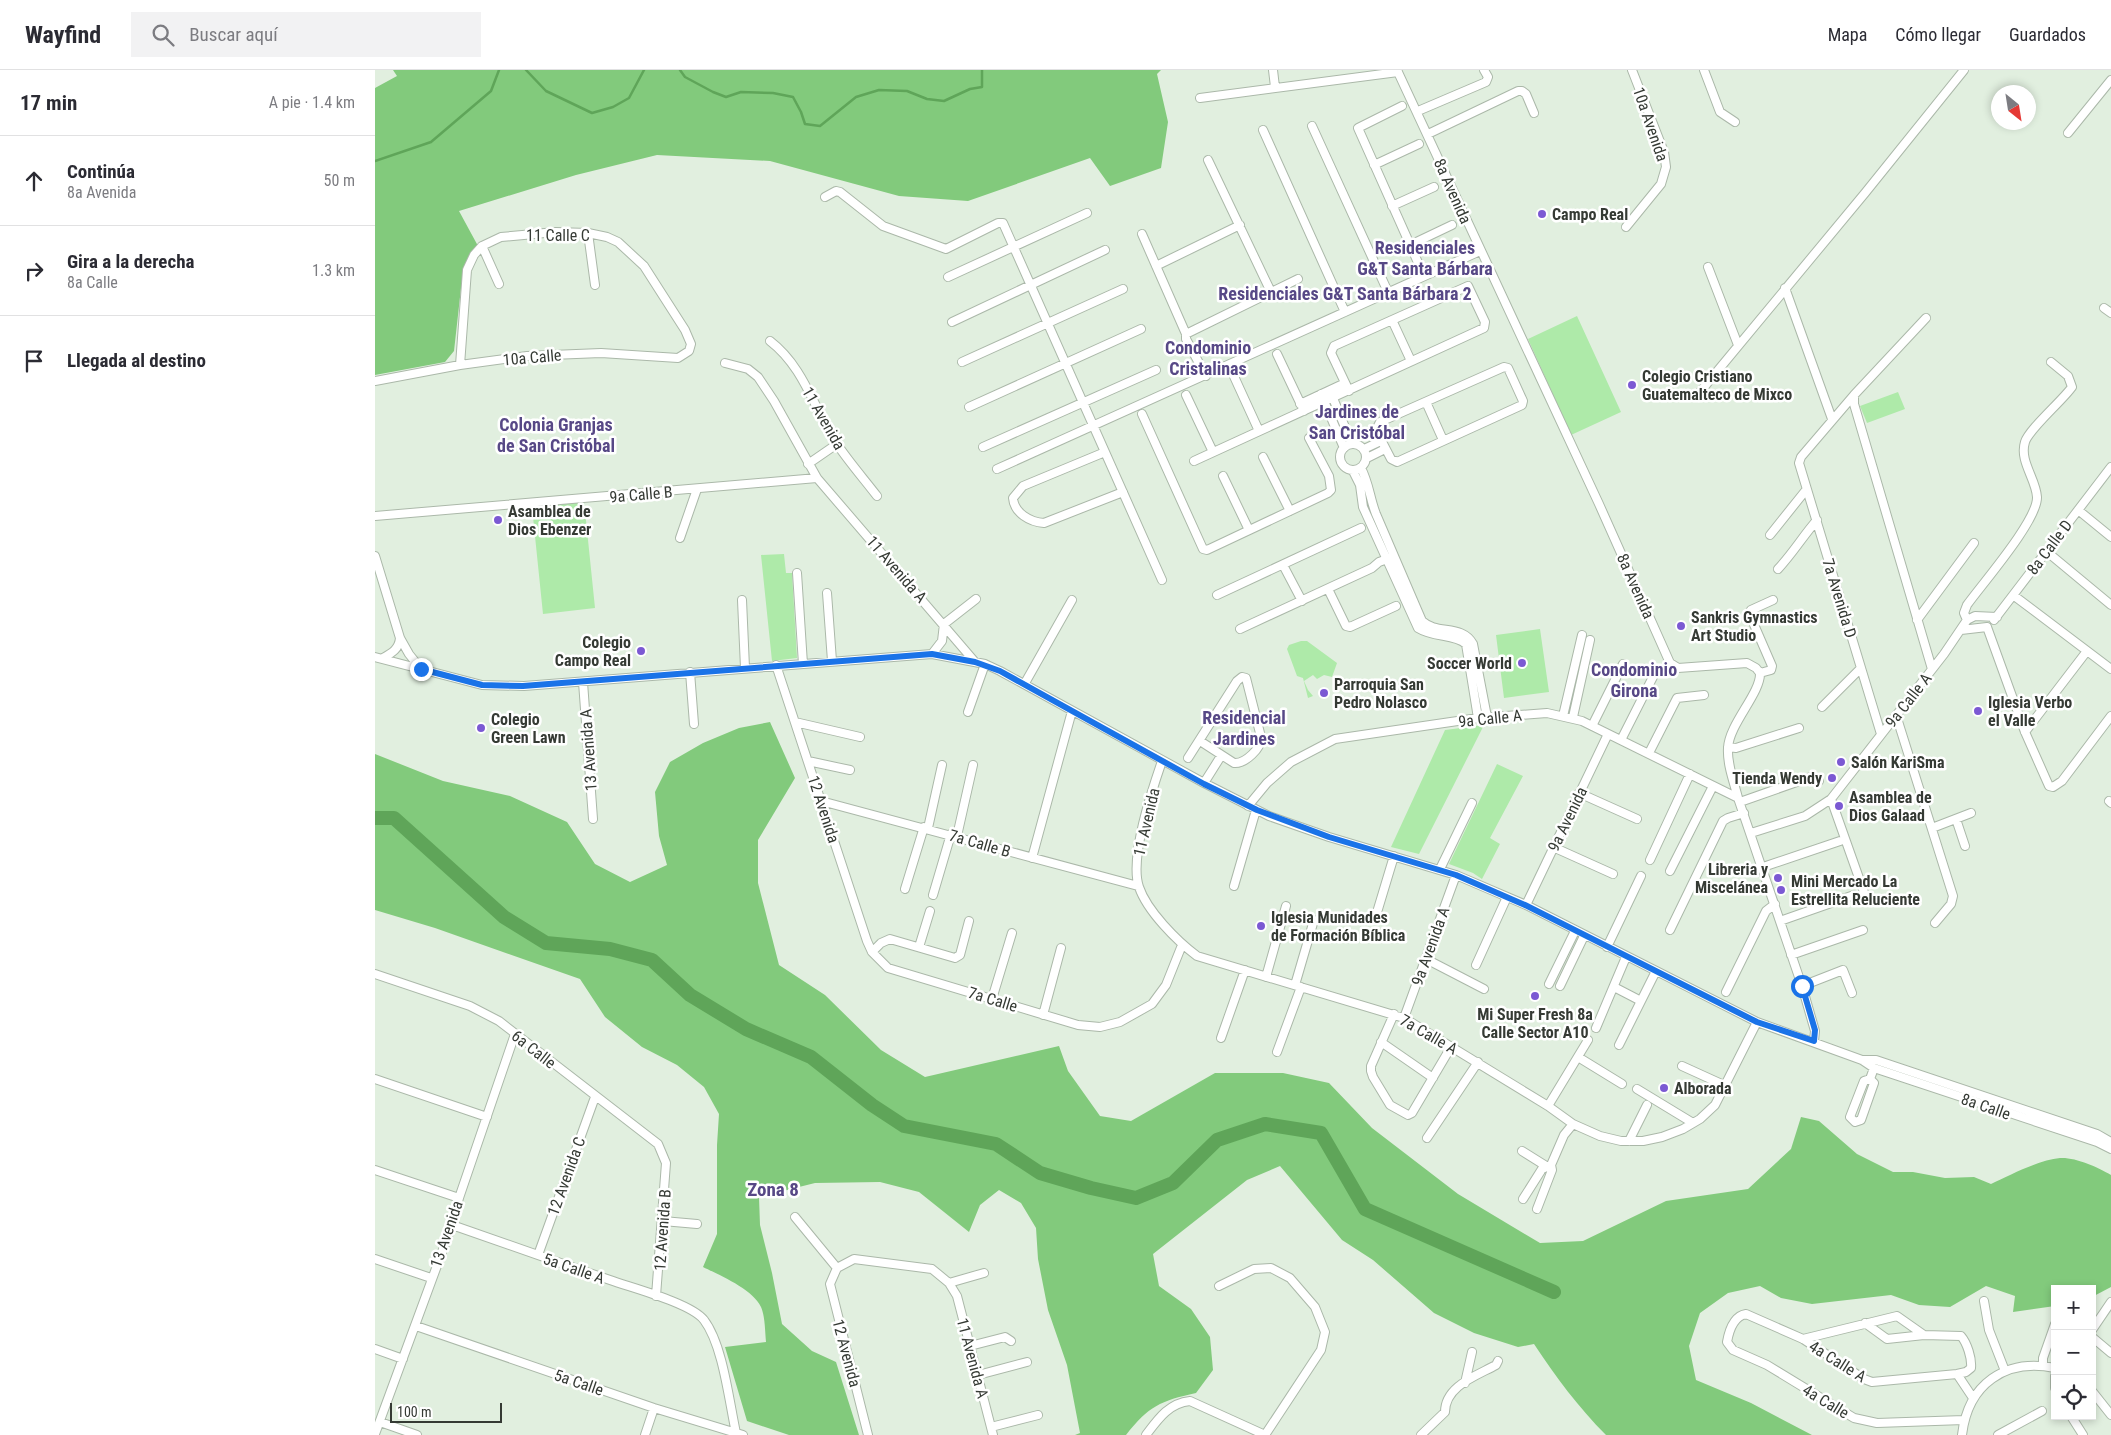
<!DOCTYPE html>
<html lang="es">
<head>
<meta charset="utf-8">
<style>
  :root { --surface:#fff; --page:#f2f2f3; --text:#2b2b33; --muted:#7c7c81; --line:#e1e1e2 }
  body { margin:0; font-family:"Roboto Condensed",sans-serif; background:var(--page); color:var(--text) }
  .controls { position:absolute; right:15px; bottom:15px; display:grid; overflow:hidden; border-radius:0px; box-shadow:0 2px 8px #0003 }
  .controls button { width:45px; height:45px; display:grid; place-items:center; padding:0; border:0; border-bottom:1px solid var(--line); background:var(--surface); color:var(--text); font:25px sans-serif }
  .compass { position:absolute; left:1616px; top:15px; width:45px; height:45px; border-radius:50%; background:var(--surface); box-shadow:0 2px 8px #0003; rotate:150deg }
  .scale { position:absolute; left:15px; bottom:12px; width:112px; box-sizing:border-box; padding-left:5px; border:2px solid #353a34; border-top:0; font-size:14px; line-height:18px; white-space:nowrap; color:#353a34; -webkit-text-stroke:4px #fff; paint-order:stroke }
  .stop { position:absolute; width:15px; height:15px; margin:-11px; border:4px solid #1a73e8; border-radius:50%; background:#fff }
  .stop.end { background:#1a73e8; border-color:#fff; box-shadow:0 1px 5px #0008 }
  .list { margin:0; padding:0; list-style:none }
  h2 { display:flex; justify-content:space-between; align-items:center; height:65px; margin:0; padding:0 20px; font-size:21px }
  h2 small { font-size:16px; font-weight:400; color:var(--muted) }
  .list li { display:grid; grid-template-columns:32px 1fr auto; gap:15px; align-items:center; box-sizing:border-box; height:90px; padding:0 20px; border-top:1px solid var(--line) }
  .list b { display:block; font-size:19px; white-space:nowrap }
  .list p { margin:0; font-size:16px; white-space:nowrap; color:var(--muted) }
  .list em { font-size:16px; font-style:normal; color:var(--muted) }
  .icon { flex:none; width:28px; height:28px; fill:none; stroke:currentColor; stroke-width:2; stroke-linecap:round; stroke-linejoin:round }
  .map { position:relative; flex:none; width:1736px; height:1365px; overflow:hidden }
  header { display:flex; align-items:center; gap:30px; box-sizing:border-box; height:70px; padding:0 25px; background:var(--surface); border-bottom:1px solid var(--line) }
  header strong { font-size:24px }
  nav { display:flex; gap:28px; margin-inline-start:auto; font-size:18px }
  .search { width:350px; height:45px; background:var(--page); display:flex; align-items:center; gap:12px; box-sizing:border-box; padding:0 18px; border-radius:0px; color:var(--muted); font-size:19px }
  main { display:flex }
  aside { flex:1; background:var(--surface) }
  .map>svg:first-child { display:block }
</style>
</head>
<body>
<header>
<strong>Wayfind</strong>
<div class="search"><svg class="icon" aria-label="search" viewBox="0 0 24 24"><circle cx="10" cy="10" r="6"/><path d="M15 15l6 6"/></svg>Buscar aquí</div>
<nav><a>Mapa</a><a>Cómo llegar</a><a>Guardados</a></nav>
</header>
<main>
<aside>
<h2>17 min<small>A pie · 1.4 km</small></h2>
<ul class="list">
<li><svg class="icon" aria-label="ahead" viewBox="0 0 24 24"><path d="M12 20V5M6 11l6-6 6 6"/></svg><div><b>Continúa</b><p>8a Avenida</p></div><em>50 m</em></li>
<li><svg class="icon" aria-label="right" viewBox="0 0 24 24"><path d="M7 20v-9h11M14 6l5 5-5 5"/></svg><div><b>Gira a la derecha</b><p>8a Calle</p></div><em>1.3 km</em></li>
<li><svg class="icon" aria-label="arrive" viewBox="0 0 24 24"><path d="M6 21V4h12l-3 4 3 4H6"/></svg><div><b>Llegada al destino</b></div></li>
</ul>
</aside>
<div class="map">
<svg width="1736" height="1365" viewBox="0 0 1736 1365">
  <rect width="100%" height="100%" fill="#e1efdf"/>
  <path fill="#aeeaa9" d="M1202 246 1246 342 1196 365 1153 269Z
    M1523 322 1530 339 1492 353 1485 336Z
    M209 431 220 538 168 544 157 437Z
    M409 484 411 503H417L422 588 397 591 386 485Z
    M1165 559 1174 622 1129 628 1121 565Z
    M926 571H932L962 593 957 607 949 605 942 609 938 605 929 611 933 620 938 626 933 628 928 608 922 606 912 579 914 575Z
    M1109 655 1044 784 1016 777 1070 660Z
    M1122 694 1148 706 1115 768 1125 774 1107 809 1098 803 1074 794Z"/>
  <path fill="#82ca7c" d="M18 0H786L782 4 793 52 786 98 735 116 715 88 593 131 524 126 395 91 282 85 201 105 84 141 103 176 92 191 88 200 79 281 70 292 0 305V18L22 6Z
    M395 652 420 708 383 770V813L404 895 450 925 506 980 550 1007 684 976 693 1001 725 1046 756 1051 840 1003H908L954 1013 997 1058 1083 1124 1165 1173 1208 1171 1291 1131 1373 1119 1416 1079 1426 1047 1444 1051 1482 1084 1518 1102H1538L1570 1108 1599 1107 1616 1114C1635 1105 1664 1090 1685 1088 1700 1087 1723 1097 1736 1105V1217L1717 1227V1219H1680V1236L1638 1242 1640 1226 1611 1216 1575 1237 1544 1235 1516 1225 1437 1234 1406 1228 1385 1216 1353 1223 1325 1243 1314 1276 1321 1310 1376 1333 1437 1365H1231C1203 1337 1181 1307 1159 1274L1143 1277 1099 1263 1059 1243 998 1190 967 1170 905 1096 872 1110 778 1184 784 1216 816 1239 835 1267 838 1300 821 1323C785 1331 774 1336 751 1365H700L705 1363 692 1295 673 1240 663 1189 661 1158 646 1133 624 1120 605 1135 594 1162 544 1122 505 1112 440 1113 384 1127 385 1155 397 1203 407 1254 437 1281 461 1292 484 1365H414L372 1351 350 1277 391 1272C390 1261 390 1246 386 1237 378 1219 344 1205 328 1197L342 1164V1075L344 1044 329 1017 302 995 267 977 230 947 205 909 60 858 0 840V684L68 711 135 726 192 752 220 794 255 812 292 795 284 766 280 722 295 692 328 673 364 658Z"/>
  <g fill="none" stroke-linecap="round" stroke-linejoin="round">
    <path stroke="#5fa559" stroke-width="2.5" d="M151 0 171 21 217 43 238 37 254 28 269 0
      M305 0 310 7 338 22 351 27 366 22 398 23 418 27 426 42 430 54 445 56 481 27 504 20 532 21 552 29 569 31 595 19 607 17V0
      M0 91 56 72 116 21 124 0"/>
    <path stroke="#5fa559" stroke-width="14" d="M0 748H19L129 847 171 873 235 879 277 890 315 925 371 959 436 987 497 1035 529 1056 621 1074 665 1103 716 1118 761 1128 798 1113 842 1070 890 1054 946 1063 990 1139 1179 1222"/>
    <defs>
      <path id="minor" d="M898 0 900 17
        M1022 0 1224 434 1295 593 1303 598 1372 593 1381 598 1385 603C1386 623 1354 654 1353 678 1352 695 1359 712 1363 728L1427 916 1440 961 1439 971
        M1329 0 1345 42 1360 52
        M825 28 1023 2
        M1027 36 983 58 1049 206
        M1043 41 1111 12 1113 7 1109 0
        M937 56 1013 222
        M888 60 970 242
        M1693 63 1736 10
        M1053 64 1143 21H1147L1151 24 1159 43
        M833 90 896 222
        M999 95 1044 74
        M450 127 461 121 465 122 508 156 571 179 623 153H628L787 510
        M1017 136 1059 117
        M1251 157 1286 114 1291 97 1289 82 1257 0
        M213 163 220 215
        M767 164 811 264V269L831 306
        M1035 175 1077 155
        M107 176 124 214
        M781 196 865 155
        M1333 197 1363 275
        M573 207 712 143
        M1410 218 1457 349
        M1729 238 1736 243
        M1551 248 1479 325V334L1557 599
        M1017 250 1036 291
        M577 252 730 180
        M811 264 923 209
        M395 271C429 297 439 339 462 374 474 392 489 409 502 426
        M902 284 929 341
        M587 292 748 219
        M350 293 373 299 383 307 399 331 442 408 600 592
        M1129 297 1133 298 1148 331 1147 335 1022 392 1016 389 1001 360 1005 352Z
        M857 302 884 361
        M0 311 85 295 152 286 226 283 303 288 314 281 316 274 310 260 269 196 243 172 232 167 213 163 181 162 126 167 107 176 99 185 92 200 85 295
        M955 321 977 374
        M1325 322 1490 123 1589 0
        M946 324 969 378
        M811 325 838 382
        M1479 325 1426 387 1424 393 1506 664
        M1051 332 1068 370
        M925 334 970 313
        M594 337 766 259
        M767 344 828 479 832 480 953 423 956 420 954 406 934 368
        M965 387a13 13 0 1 1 26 0a13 13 0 1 1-26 0Z
        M608 377 781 300
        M989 379 1006 371
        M730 382 648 416 638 428C639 443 655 452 669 453L748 422
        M888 387 915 441
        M992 388 1010 379
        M819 391 1109 258 1110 252 1093 216 959 276 956 283 974 321
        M433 394 462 374
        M986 398C994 413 995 429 1001 444L1047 551C1062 565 1087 554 1098 574L1112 647
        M622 399 1105 181
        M978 401 985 415 988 437 1043 558C1059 568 1080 564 1091 574L1103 648
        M848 406 874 460
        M1703 440 1736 467
        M0 446 442 408
        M1395 465 1431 420
        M305 468 322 419
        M1671 481 1736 535
        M0 486 25 568 34 584 46 599
        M908 495 927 531
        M1403 499C1418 483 1428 466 1442 450
        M422 503 428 594
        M953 519 971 556 975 557 1021 536
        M452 523 457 591
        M842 525 986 458
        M1638 525 1736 599
        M367 530 370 598
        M1542 550 1599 473
        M1592 550 1589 543 1592 535C1607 514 1663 450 1662 427 1661 409 1644 391 1650 372 1654 359 1687 331 1697 317L1693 306 1676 292
        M1619 550 1736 397
        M1612 557 1650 662 1674 716 1678 717 1687 711 1736 646
        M865 559 997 498 1004 492 1015 488
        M1586 560 1612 557
        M557 584 567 571 569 554 601 529
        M0 587 107 615 149 616 557 584 610 594 625 601 829 713 894 746 954 767 1081 805 1151 835 1382 952 1487 990 1499 998 1722 1072 1736 1079
        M8 588C17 583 24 579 25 568
        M401 595 492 871 497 882 513 898 703 955 725 957 745 952 777 934 791 915 807 875
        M315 602 319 654
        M1385 603 1396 600 1397 596 1374 543 1376 540 1398 530
        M208 612 218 749
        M650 613 697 530
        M1447 637 1486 598
        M593 642 610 594
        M1521 645 1578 826 1576 834 1560 853
        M1188 646 1207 565
        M1198 647 1215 570
        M420 652 485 667
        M1217 656 1248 594
        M1650 662 1712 581
        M1246 670 1282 599
        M1353 677 1361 678 1424 658
        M1274 683 1302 628 1329 625
        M813 688 862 611 867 607 871 608 886 667C887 678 870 694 859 693L825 671
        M433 691 475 700
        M787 691C777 720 754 788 764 817 772 841 802 871 822 886L1029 948 1173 1036 1198 1054 1225 1066 1246 1071H1268L1287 1067 1308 1059 1325 1049 1340 1035 1382 952
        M829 713 846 686
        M1204 723 1262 749
        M1456 729 1490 825
        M446 731 763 816
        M1734 731 1736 733
        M1365 732 1436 707 1444 711
        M873 736 892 713 916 692 960 669 1103 648 1172 643 1207 651 1363 728
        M1581 749 1590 776
        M553 758 567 695
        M1557 758 1596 743
        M1376 763 1430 746 1456 729 1569 584 1592 550 1600 546 1622 547
        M582 766 598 695
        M1178 777 1238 804
        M657 788 697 641
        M1275 790 1315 704
        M1388 797 1465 771
        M1065 799 1097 733
        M1295 801 1338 716
        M859 816 881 740
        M530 819 549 757
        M558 825 576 764
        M1151 835 1233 664
        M1000 849 1019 786
        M1405 851 1479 825
        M1295 860 1348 751 1353 748 1369 743
        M544 877 555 841
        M1232 877 1266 806
        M497 882 506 873 515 869 580 888 585 885 594 851
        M1416 885 1488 860
        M1051 889 1109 919
        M1101 895 1132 827
        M0 904 95 936 124 951 283 1074 291 1093 281 1226
        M891 907 911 836
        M1174 914 1200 861
        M920 915 939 850
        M1185 916 1209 866
        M1427 916 1468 900 1477 923
        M1239 917 1266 931
        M1351 922 1391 841 1400 834
        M617 929 637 863
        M1019 944 996 996V1001L998 1007 1015 1035 1033 1045 1037 1043 1073 982
        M668 945 686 878
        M1029 948 1081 805
        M1221 958 1251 887
        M846 968 870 900
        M1006 972 1058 1008
        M1244 975 1281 901
        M902 982 926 917
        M1203 987 1247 1014
        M1487 990H1501L1722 1064 1736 1072
        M1307 996 1351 1016
        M0 1009 112 1047
        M1495 1009 1489 1011 1475 1047 1480 1052 1486 1050 1499 1013 1495 1009 1499 998
        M1262 1019 1318 1053
        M1173 1036 1213 970
        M1052 1068 1103 992
        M1254 1071 1272 1035
        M1147 1081 1171 1096
        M0 1100 84 1128
        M1148 1129 1167 1099 1176 1095
        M1162 1139 1177 1100 1176 1095 1189 1065 1198 1054
        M420 1147 462 1198
        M288 1151 322 1154
        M77 1155C129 1173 182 1192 235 1210 257 1218 316 1233 329 1250 348 1275 354 1331 361 1363
        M163 1185 220 1027
        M0 1189 56 1208
        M574 1213 609 1203
        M844 1216 879 1199 896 1198 915 1208 940 1237 950 1262 946 1280 890 1365
        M1609 1231 1614 1260 1630 1301
        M1490 1253 1512 1269 1549 1265 1586 1266C1592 1273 1597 1288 1596 1298L1591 1302 1582 1304 1497 1312 1489 1309 1428 1269 1371 1244C1359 1246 1354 1261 1352 1272L1358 1280 1392 1295 1479 1348 1502 1353 1589 1350
        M41 1256 279 1338 368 1365
        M1717 1260 1736 1232
        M1717 1267 1736 1283
        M1428 1269 1522 1246 1549 1265
        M595 1276 630 1267 636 1271
        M0 1279 28 1289
        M1668 1295V1288L1680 1254
        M1582 1304 1598 1328
        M603 1305 652 1292
        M1680 1306V1318
        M1090 1313 1097 1282
        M1717 1321 1736 1345
        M1696 1346 1708 1365
        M5 1352 42 1365
        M616 1357 663 1345
        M0 1364 77 1155 84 1128 140 964
        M270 1365 279 1338
        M493 1365 455 1214 462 1198 479 1189 557 1199 574 1213 582 1226 618 1365
        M771 1365C783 1349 794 1333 815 1331L890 1365
        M1046 1365 1070 1342C1070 1316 1101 1306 1121 1295L1123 1291
        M1587 1365C1593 1314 1630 1288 1680 1298
        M1623 1365 1667 1341"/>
    </defs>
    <use href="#minor" stroke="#abb8a9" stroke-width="10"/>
    <use href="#minor" stroke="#fff" stroke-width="8"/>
  </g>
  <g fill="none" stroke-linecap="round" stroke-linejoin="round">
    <path stroke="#1a73e8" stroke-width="6" d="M46 599 107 615 148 616 557 584 600 592 625 601 829 714 882 740 954 767 1081 805 1150 835 1382 952 1439 971 1440 960 1427 916"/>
  </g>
  <g fill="#7b59d3" stroke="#fff" stroke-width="2">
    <circle cx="1167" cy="144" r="5"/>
    <circle cx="1257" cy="315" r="5"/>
    <circle cx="123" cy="450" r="5"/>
    <circle cx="1306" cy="556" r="5"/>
    <circle cx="266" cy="581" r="5"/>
    <circle cx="1147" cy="593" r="5"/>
    <circle cx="949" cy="623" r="5"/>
    <circle cx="1603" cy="641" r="5"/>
    <circle cx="106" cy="658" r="5"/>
    <circle cx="1466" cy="692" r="5"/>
    <circle cx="1457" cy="708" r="5"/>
    <circle cx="1464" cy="736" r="5"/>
    <circle cx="1403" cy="808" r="5"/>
    <circle cx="1406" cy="820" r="5"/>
    <circle cx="886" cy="856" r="5"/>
    <circle cx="1160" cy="926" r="5"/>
    <circle cx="1289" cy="1018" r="5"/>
  </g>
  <g text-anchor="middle" stroke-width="5" stroke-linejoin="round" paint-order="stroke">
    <g font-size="16" fill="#353a34" stroke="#fff">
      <text transform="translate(1276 54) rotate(71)" y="6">10a Avenida</text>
      <text transform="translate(1078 121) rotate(66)" y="6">8a Avenida</text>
      <text x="183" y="171">11 Calle C</text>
      <text transform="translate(157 287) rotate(-5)" y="6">10a Calle</text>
      <text transform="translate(449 348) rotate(60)" y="6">11 Avenida</text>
      <text transform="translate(266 424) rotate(-5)" y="6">9a Calle B</text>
      <text transform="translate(1674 477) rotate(-53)" y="6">8a Calle D</text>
      <text transform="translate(522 499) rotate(49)" y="6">11 Avenida A</text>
      <text transform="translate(1261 516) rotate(66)" y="6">8a Avenida</text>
      <text transform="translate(1465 528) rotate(73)" y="6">7a Avenida D</text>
      <text transform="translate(1533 630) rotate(-52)" y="6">9a Calle A</text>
      <text transform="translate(1115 648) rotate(-6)" y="6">9a Calle A</text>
      <text transform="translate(213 680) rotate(-94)" y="6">13 Avenida A</text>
      <text transform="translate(449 739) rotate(72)" y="6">12 Avenida</text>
      <text transform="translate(1192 749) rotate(-64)" y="6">9a Avenida</text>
      <text transform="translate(771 752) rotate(-77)" y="6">11 Avenida</text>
      <text transform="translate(605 773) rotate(16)" y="6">7a Calle B</text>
      <text transform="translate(1055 876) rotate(-70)" y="6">9a Avenida A</text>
      <text transform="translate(618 929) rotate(17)" y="6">7a Calle</text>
      <text transform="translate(1054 964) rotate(30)" y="6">7a Calle A</text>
      <text transform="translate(159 979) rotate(38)" y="6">6a Calle</text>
      <text transform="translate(1611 1036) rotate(19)" y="6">8a Calle</text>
      <text transform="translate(191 1106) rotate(-70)" y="6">12 Avenida C</text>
      <text transform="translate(287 1160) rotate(-86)" y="6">12 Avenida B</text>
      <text transform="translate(71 1164) rotate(-71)" y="6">13 Avenida</text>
      <text transform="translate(199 1198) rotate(19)" y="6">5a Calle A</text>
      <text transform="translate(472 1283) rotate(75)" y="6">12 Avenida</text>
      <text transform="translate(598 1288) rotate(75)" y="6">11 Avenida A</text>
      <text transform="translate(1463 1291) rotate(32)" y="6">4a Calle A</text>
      <text transform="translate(204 1312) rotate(19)" y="6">5a Calle</text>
      <text transform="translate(1451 1331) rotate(31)" y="6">4a Calle</text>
    </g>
    <g font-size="16" font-weight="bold" fill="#353a34" stroke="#fff" text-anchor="start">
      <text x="1177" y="150">Campo Real</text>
      <text x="1267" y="312">Colegio Cristiano<tspan x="1267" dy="18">Guatemalteco de Mixco</tspan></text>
      <text x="133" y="447">Asamblea de<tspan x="133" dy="18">Dios Ebenzer</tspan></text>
      <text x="1316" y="553">Sankris Gymnastics<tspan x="1316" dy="18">Art Studio</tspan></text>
      <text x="256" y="578" text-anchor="end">Colegio<tspan x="256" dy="18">Campo Real</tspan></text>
      <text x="1137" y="599" text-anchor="end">Soccer World</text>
      <text x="959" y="620">Parroquia San<tspan x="959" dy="18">Pedro Nolasco</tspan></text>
      <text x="1613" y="638">Iglesia Verbo<tspan x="1613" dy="18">el Valle</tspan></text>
      <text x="116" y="655">Colegio<tspan x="116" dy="18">Green Lawn</tspan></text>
      <text x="1476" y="698">Salón KariSma</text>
      <text x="1447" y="714" text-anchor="end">Tienda Wendy</text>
      <text x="1474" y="733">Asamblea de<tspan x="1474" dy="18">Dios Galaad</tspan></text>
      <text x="1393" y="805" text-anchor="end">Libreria y<tspan x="1393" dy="18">Miscelánea</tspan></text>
      <text x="1416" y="817">Mini Mercado La<tspan x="1416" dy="18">Estrellita Reluciente</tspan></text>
      <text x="896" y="853">Iglesia Munidades<tspan x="896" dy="18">de Formación Bíblica</tspan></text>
      <text x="1160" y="950" text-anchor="middle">Mi Super Fresh 8a<tspan x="1160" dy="18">Calle Sector A10</tspan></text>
      <text x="1299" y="1024">Alborada</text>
    </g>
    <g font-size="18" font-weight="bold" fill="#574886" stroke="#fff">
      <text x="1050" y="184">Residenciales<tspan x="1050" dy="21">G&amp;T Santa Bárbara</tspan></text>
      <text x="970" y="230">Residenciales G&amp;T Santa Bárbara 2</text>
      <text x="833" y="284">Condominio<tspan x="833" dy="21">Cristalinas</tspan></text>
      <text x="982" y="348">Jardines de<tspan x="982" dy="21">San Cristóbal</tspan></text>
      <text x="181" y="361">Colonia Granjas<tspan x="181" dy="21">de San Cristóbal</tspan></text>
      <text x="1259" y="606">Condominio<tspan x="1259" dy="21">Girona</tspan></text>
      <text x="869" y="654">Residencial<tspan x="869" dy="21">Jardines</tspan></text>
    </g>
    <g font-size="19" font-weight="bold" fill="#574886" stroke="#fff">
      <text x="398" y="1126">Zona 8</text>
    </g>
  </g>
</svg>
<div class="controls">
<button>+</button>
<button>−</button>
<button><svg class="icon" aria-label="locate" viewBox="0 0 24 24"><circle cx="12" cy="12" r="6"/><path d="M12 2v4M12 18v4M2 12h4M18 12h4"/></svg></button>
</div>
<svg class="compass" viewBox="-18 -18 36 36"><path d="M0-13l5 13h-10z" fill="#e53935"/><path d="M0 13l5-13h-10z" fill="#7c7c81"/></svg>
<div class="scale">100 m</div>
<div class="stop" style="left:1427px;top:916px"></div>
<div class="stop end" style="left:46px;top:599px"></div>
</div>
</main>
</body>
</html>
